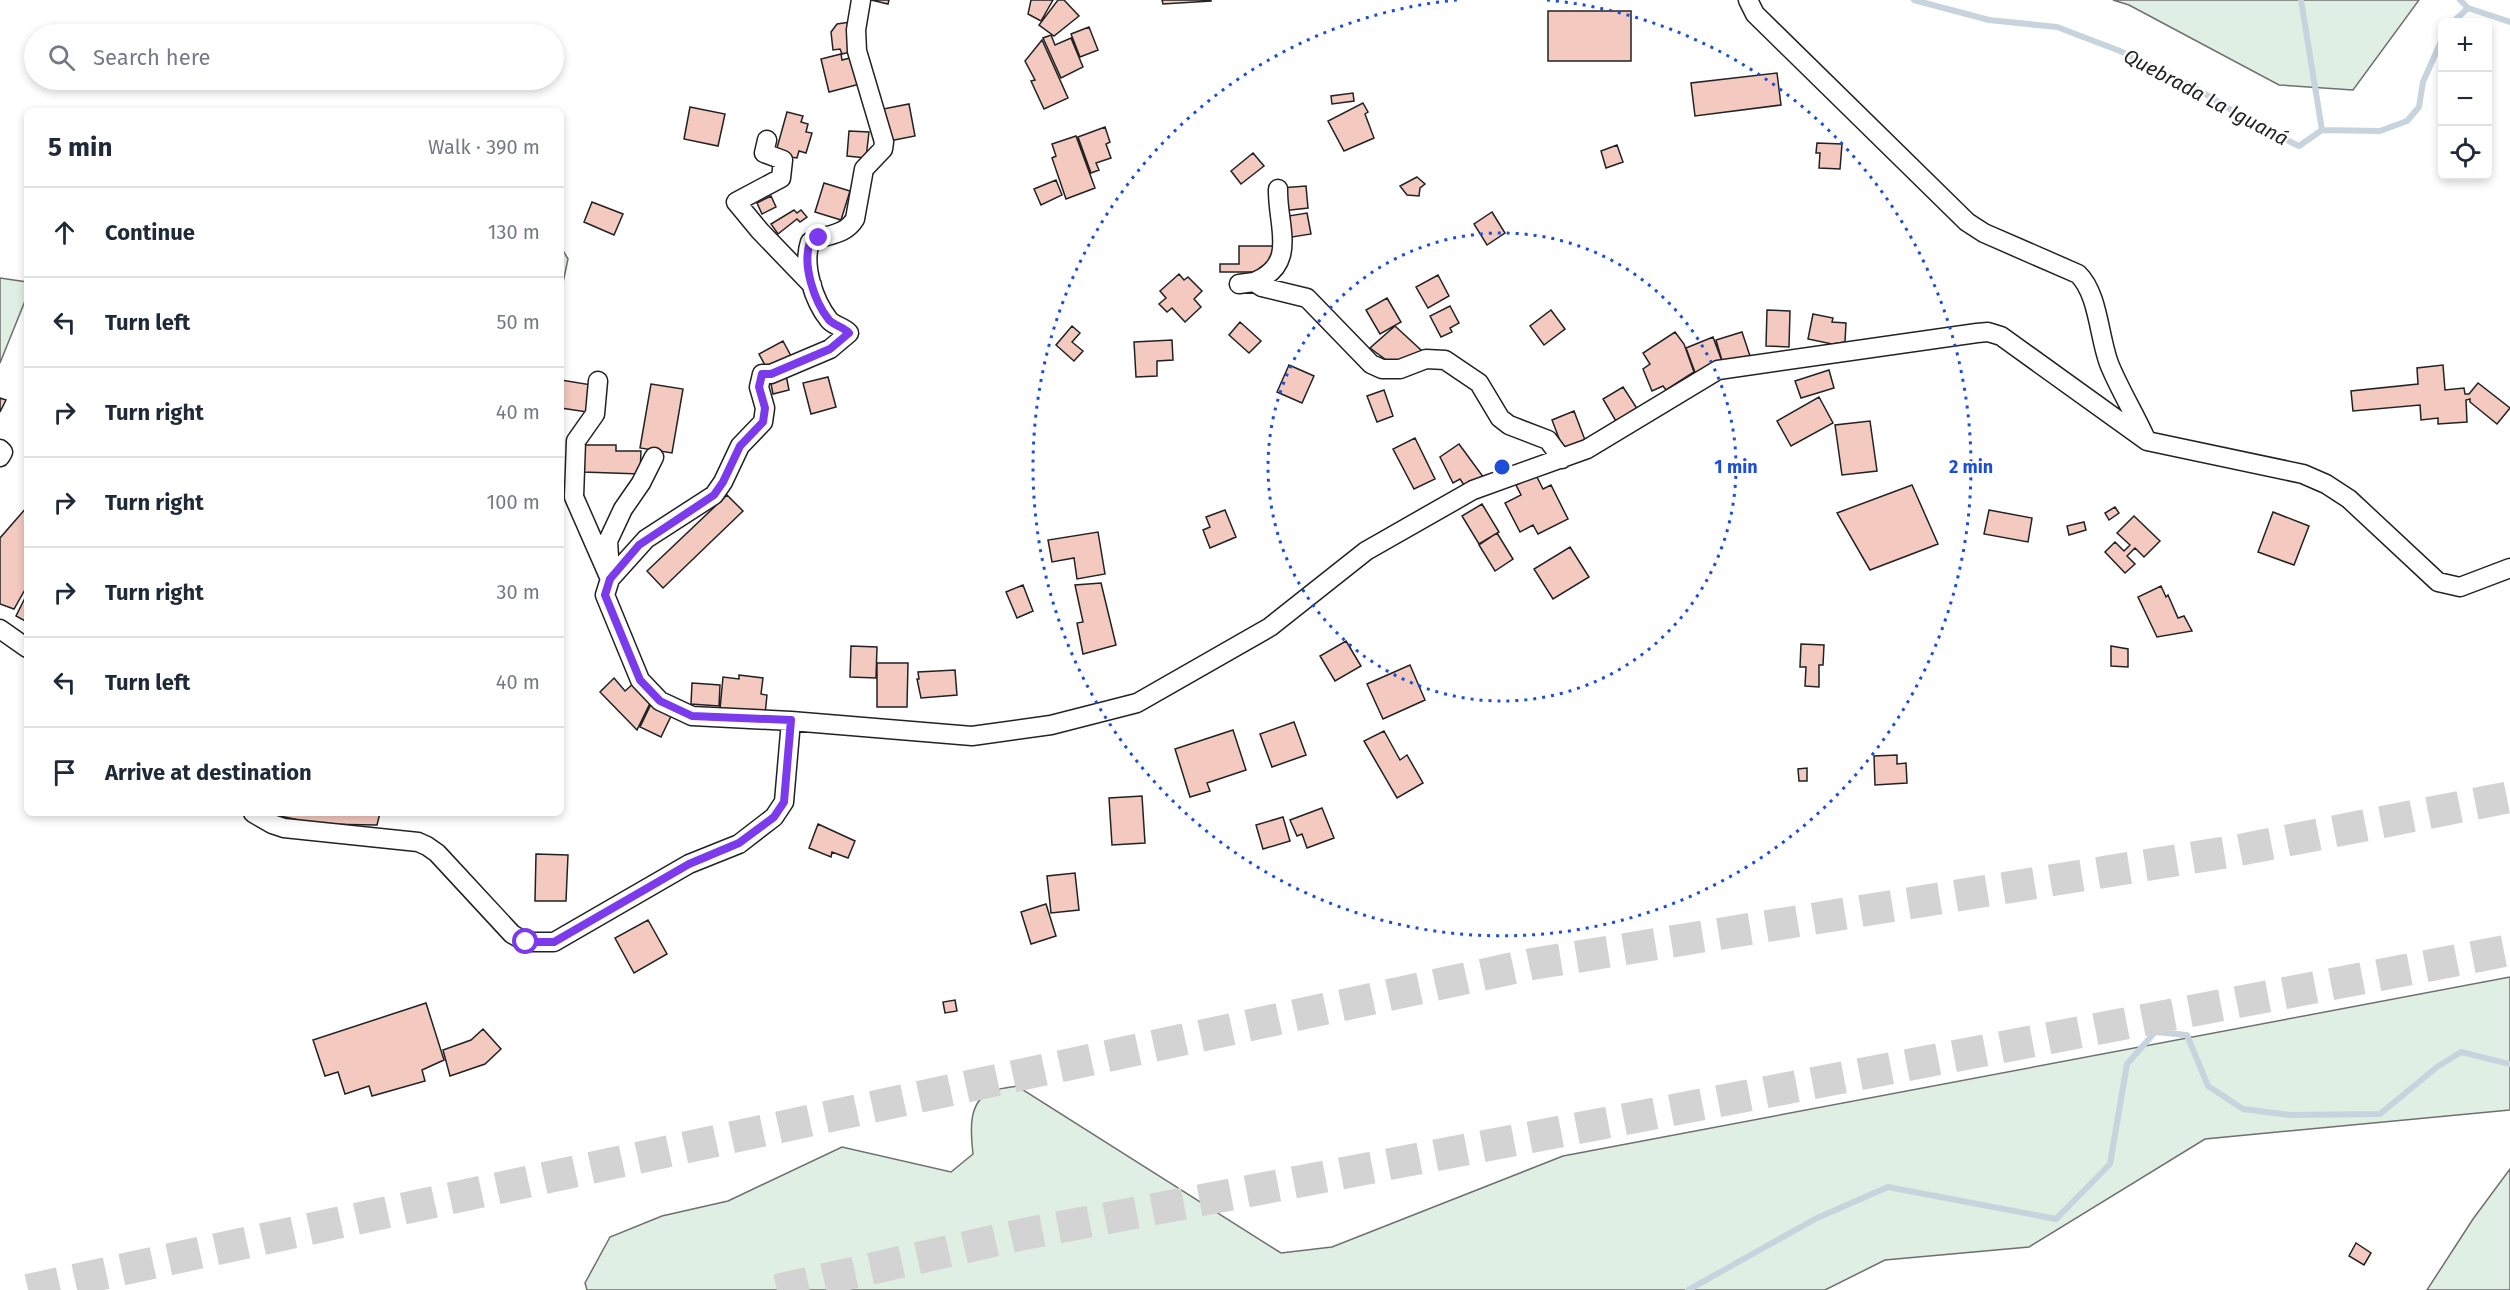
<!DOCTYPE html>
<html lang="en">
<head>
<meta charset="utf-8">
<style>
  :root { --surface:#fff; --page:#f6f6f7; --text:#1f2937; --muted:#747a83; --line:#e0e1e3 }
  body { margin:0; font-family:"Fira Sans",sans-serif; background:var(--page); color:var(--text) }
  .controls { position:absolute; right:18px; top:18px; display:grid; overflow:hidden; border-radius:9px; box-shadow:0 3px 9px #0003 }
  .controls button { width:54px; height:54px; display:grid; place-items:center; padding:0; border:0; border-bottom:2px solid var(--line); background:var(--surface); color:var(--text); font:30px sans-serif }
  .stop { position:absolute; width:18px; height:18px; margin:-14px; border:4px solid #7c3aed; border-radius:50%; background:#fff }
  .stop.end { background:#7c3aed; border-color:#fff; box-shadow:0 2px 6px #0008 }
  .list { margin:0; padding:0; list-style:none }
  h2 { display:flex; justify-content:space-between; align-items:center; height:78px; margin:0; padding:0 24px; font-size:26px }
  h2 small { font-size:20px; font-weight:400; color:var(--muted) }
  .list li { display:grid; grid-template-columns:39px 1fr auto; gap:18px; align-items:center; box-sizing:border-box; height:90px; padding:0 24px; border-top:2px solid var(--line) }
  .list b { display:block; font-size:22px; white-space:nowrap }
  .list em { font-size:20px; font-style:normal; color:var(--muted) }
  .icon { flex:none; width:33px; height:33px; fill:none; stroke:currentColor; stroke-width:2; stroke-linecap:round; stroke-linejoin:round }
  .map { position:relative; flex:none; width:2510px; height:1290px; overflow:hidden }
  .search { position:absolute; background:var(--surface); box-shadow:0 3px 9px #0003; left:24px; top:24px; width:540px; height:66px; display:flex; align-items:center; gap:15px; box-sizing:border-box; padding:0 21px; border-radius:33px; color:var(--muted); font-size:22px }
  .panel { position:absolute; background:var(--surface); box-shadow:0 3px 9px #0003; left:24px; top:108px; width:540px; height:708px; border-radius:9px }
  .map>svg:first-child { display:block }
</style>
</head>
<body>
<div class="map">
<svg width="2510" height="1290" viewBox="0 0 2510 1290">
  <rect width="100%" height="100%" fill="#fff"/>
  <path fill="#e0efe3" stroke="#6f6f6f" stroke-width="1.5" d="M2113 0H2419L2353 90 2279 85 2129 5Z
    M561 247 568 259 561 292Z
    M0 278 27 282V296L0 363Z
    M2510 977V1110L2205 1139 2029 1247 1885 1260 1825 1290H587L585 1283 610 1237 662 1216 728 1201 842 1147 951 1172 973 1154C971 1134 967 1105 988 1093 996 1088 1009 1088 1017 1086L1281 1253 1332 1247 1563 1156Z
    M2510 1169V1290H2427L2473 1219Z"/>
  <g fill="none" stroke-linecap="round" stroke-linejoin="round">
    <path stroke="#c7d3dd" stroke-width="6" d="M1914 0 1989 20 2057 27 2120 51 2199 90 2254 124 2299 146 2322 130 2380 131 2407 121 2419 107 2423 82 2442 39
      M2301 0 2322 130
      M2460 0 2468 8
      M2453 22 2468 8 2510 22
      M1688 1290 1817 1218 1888 1187 2056 1219 2110 1164 2127 1064 2155 1032 2187 1035 2208 1086 2243 1109 2290 1115 2380 1114 2437 1067 2461 1052 2510 1064"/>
  </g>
  <path fill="#f3c9c0" stroke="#222" stroke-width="1.5" d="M871 0H889L888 4Z
    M1031 0H1053L1041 21 1028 14Z
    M1058 0H1064L1079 16 1054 36 1039 25Z
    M1162 0H1211V1L1163 4Z
    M1548 11H1631V61H1548Z
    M850 22 854 51 842 54 840 49 833 50 831 32 837 24Z
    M1089 27 1098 50 1080 57 1071 34Z
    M1051 35 1055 45 1071 38 1083 67 1061 78 1043 38Z
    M1042 40 1068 98 1044 109 1031 81 1035 80 1025 61Z
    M841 54 842 60 854 57 860 84 829 92 821 59Z
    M1777 73 1781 105 1695 116 1691 83Z
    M1353 93 1354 101 1332 104 1331 96Z
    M1363 103 1368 112 1365 114 1374 138 1344 151 1328 121Z
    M909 104 915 136 889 141 883 109Z
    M690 107 725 114 718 146 684 139Z
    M787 112 803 116 801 122 808 124 806 132 812 133 806 153 799 151 797 158 775 155Z
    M1105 127 1110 142 1106 144 1111 158 1096 163 1099 170 1091 173 1078 137Z
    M849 131 869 132 866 158 847 156Z
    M1076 136 1095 188 1066 199 1052 158 1056 156 1052 144Z
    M1817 143 1842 144 1840 169 1819 168 1820 153H1816Z
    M1617 145 1623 162 1606 168 1601 151Z
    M1253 153 1264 166 1241 184 1231 171Z
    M1417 177 1425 184 1420 188 1419 196 1407 195 1400 186Z
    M1056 180 1062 195 1041 205 1034 189Z
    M824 183 850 191 841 220 815 212Z
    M1306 186 1308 208 1282 211 1280 188Z
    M771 196 776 207 762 214 757 203Z
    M592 202 623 214 614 235 584 222Z
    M794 210 797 213 801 210 807 217 800 222 797 219 778 234 771 224Z
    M1492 212 1505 233 1487 245 1474 224Z
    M1307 213 1311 234 1286 238 1282 217Z
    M1239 246H1274V272H1220V264H1239Z
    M1179 274 1184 280 1188 277 1202 291 1194 299 1201 307 1185 322 1172 308 1167 312 1159 304 1166 298 1160 291Z
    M1438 275 1449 296 1428 308 1416 287Z
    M1387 298 1401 322 1380 334 1366 310Z
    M1450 306 1459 323 1450 328 1452 332 1441 337 1430 316Z
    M1551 310 1565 329 1544 345 1530 326Z
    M1767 310 1790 311 1789 347 1766 346Z
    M1813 314 1833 318 1832 322 1846 323 1845 342 1832 344 1808 339Z
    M1240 322 1261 341 1249 353 1229 335Z
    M1072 326 1080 333 1072 342 1083 351 1074 361 1056 345Z
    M1395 326 1422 351 1402 365 1389 362 1370 348Z
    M1675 332 1684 344 1694 372 1666 390 1663 386 1652 391 1643 369 1650 364 1643 353Z
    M1742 332 1750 356 1723 364 1716 340Z
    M1713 337 1723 364 1696 375 1686 348Z
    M1172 340 1173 360 1157 361V376L1136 377 1134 342Z
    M783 341 791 356 767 369 759 354Z
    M1289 365 1314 376 1302 403 1277 392Z
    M2443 365 2445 390 2464 388 2465 394H2469L2478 383 2510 408 2497 424 2470 402V399L2466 400 2467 422 2438 424V418L2421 420 2420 405 2353 411 2351 391 2418 384 2417 368Z
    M1829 370 1834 388 1801 398 1795 381Z
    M786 375 789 390 773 394 770 379Z
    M828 377 836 407 811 414 803 383Z
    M561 380 592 385 587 412 561 408Z
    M651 384 683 389 672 453 640 448Z
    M1623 387 1638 410 1617 423 1603 399Z
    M1384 390 1393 416 1377 422 1367 396Z
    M1819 397 1833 423 1791 446 1777 421Z
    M0 398 6 400 0 412Z
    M1574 411 1585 440 1563 449 1552 420Z
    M1870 421 1877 471 1842 475 1835 425Z
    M1415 438 1435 479 1414 489 1393 449Z
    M1459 444 1484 478 1466 488 1460 479 1453 483 1440 457Z
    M584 445H616V451H641L640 474 583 472Z
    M1536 475 1543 489 1551 485 1568 519 1538 534 1533 525 1520 532 1505 503 1521 495 1516 485Z
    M1912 485 1938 544 1870 570 1837 513Z
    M727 495 743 511 663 588 647 571Z
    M1482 504 1499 532 1479 544 1462 516Z
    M27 507V586L14 609 0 604V538Z
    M2115 507 2119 513 2109 520 2105 513Z
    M1225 510 1236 537 1210 548 1203 530 1210 527 1206 517Z
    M1989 510 2032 518 2028 542 1984 534Z
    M2273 512 2309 526 2294 565 2258 552Z
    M2134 516 2160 541 2144 557 2135 548 2127 556 2135 564 2125 573 2105 552 2115 542 2124 551 2130 545 2117 533Z
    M2084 522 2086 530 2069 535 2067 526Z
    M1098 532 1105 574 1077 579 1074 558 1052 562 1048 540Z
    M1497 533 1513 559 1495 571 1479 545Z
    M1570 547 1589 577 1553 599 1534 569Z
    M1101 583 1116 645 1083 654 1077 623 1083 622 1075 585Z
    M1023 585 1033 611 1017 618 1006 592Z
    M2161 586 2166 597 2168 595 2178 618 2184 616 2192 631 2157 637 2138 597Z
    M27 594V622L16 616Z
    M1346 641 1361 666 1335 681 1320 656Z
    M1801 644 1824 645 1823 665H1819V687L1805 686 1806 667H1800Z
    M851 646 877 647 876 678 850 677Z
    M2111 646 2128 649V667L2111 666Z
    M877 663H908L907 707H877Z
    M1410 665 1425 700 1383 719 1367 684Z
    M955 670 957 695 921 698 917 679H919L918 672Z
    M739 675 763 678 761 694 767 695 765 715 720 709 723 677 739 679Z
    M614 678 625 691 634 683 652 699 637 730 600 692Z
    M692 683 720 685 719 706 691 704Z
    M652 702 673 712 661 737 640 727Z
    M1294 722 1306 755 1272 767 1260 734Z
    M1233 730 1246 770 1207 783 1210 791 1190 797 1175 749Z
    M1384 731 1400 760 1407 755 1423 783 1397 798 1364 741Z
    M1897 755V764L1906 763 1907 783 1875 785 1874 756Z
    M1807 768V781H1799L1798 769Z
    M1142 796 1145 843 1112 845 1109 798Z
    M1322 808 1334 838 1307 848 1302 834 1297 836 1290 820Z
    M380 813 377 825 317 824 271 814Z
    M1283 817 1290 841 1263 849 1256 825Z
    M818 824 855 841 848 858 832 852 831 857 809 848Z
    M536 854 568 855 566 901H535Z
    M1075 873 1079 910 1051 913 1047 876Z
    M1046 904 1056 936 1031 944 1021 912Z
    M648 920 667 954 634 973 615 938Z
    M955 1000 957 1011 945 1013 943 1002Z
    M426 1003 444 1060 422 1070 425 1081 372 1096 369 1086 345 1094 338 1072 325 1076 313 1040Z
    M483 1029 501 1049 485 1064 450 1076 443 1050 471 1040Z
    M2356 1243 2371 1253 2364 1265 2349 1256Z"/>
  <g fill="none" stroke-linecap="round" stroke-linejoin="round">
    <path stroke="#d3d3d3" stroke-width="32" stroke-dasharray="32 16" stroke-linecap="butt" d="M28 1290 1532 964 2234 851 2510 797
      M777 1290 1024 1234 2510 950"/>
    <defs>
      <path id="street" d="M1748 0 1755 14 1967 222 1984 233 2078 274C2099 294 2099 340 2110 366 2120 390 2134 413 2145 437
        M767 140 764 153 783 160 781 178 736 202 760 231 812 285
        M1254 282C1299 264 1277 226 1278 189
        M1239 284 1254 282 1262 287 1307 298 1371 364 1382 369H1400L1426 359 1445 360 1479 383 1500 418 1509 425 1548 440 1562 459
        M598 381 595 414 576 441 574 497 610 579
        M0 449 3 452 0 457
        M610 571 608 541 623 509 641 483 654 457
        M0 629 27 648
        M791 721 692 716 660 701 640 680 605 595 610 579 646 539 714 495 723 482 740 446 763 422 765 408 759 387 762 374H771L830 349 849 333C844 327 834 326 829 320 814 301 802 266 810 242 826 234 845 236 855 219L864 169 883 149 884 142 857 51 856 30 861 0
        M253 813 272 824 284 828 418 842 427 846 437 853 512 934 526 942H554L689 864 739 844 774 817 784 802 791 721 972 736 1051 725 1137 703 1270 627 1366 551 1473 490 1587 449 1718 370 1977 333 1988 332 2001 336 2147 441 2303 474 2326 484 2349 499 2438 582 2460 587 2510 568"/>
    </defs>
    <use href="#street" stroke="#222" stroke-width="21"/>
    <use href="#street" stroke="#fff" stroke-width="18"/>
  </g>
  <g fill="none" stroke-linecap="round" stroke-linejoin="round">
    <path stroke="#7c3aed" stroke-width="8" d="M526 942H554L689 864 739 843 774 817 784 802 791 720 692 716 660 701 640 680 605 595 610 579 639 545 714 495 723 482 740 446 763 422 765 408 759 387 762 374H771L830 349 849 333C844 327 835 326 829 320 814 301 802 265 810 242L819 238"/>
  </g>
  <g fill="none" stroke="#1d4ed8" stroke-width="3" stroke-dasharray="3 6">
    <circle cx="1502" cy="467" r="234"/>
    <path d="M1547 0A469 469 0 1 1 1457 0"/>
  </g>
  <g text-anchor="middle" stroke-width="4.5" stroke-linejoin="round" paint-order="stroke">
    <g font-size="20" font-style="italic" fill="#222" stroke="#fff">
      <text transform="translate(2206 97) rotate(28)" y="7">Quebrada La Iguaná</text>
    </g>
  </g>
  <circle cx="1502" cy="467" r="9" fill="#1d4ed8" stroke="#fff" stroke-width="3"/>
  <g font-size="18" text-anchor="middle" font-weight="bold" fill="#1d4ed8" stroke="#fff" stroke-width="4.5" stroke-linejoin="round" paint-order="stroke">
    <text x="1736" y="473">1 min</text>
    <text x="1971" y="473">2 min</text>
  </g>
</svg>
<div class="controls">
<button>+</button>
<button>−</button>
<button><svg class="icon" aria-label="locate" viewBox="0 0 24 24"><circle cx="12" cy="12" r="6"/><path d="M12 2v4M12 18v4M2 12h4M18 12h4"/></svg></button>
</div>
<div class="stop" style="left:526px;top:942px"></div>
<div class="stop end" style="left:819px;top:238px"></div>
<div class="search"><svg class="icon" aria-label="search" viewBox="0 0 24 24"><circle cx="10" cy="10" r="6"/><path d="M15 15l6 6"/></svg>Search here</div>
<section class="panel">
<h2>5 min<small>Walk · 390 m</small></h2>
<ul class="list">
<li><svg class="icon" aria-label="ahead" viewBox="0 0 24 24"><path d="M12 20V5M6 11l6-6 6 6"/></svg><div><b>Continue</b></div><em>130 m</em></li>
<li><svg class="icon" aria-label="left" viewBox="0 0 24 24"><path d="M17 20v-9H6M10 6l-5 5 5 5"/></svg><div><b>Turn left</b></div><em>50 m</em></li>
<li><svg class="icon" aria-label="right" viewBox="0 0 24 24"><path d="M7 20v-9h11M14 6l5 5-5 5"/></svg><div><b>Turn right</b></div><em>40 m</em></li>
<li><svg class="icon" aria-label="right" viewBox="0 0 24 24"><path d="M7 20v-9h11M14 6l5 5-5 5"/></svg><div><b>Turn right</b></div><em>100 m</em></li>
<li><svg class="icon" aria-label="right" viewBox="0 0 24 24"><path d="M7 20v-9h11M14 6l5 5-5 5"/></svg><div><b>Turn right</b></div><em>30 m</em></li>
<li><svg class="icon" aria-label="left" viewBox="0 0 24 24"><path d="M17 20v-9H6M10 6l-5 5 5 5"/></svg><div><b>Turn left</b></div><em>40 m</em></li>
<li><svg class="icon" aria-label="arrive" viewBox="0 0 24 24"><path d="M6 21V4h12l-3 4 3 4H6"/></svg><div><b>Arrive at destination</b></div></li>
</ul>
</section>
</div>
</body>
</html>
